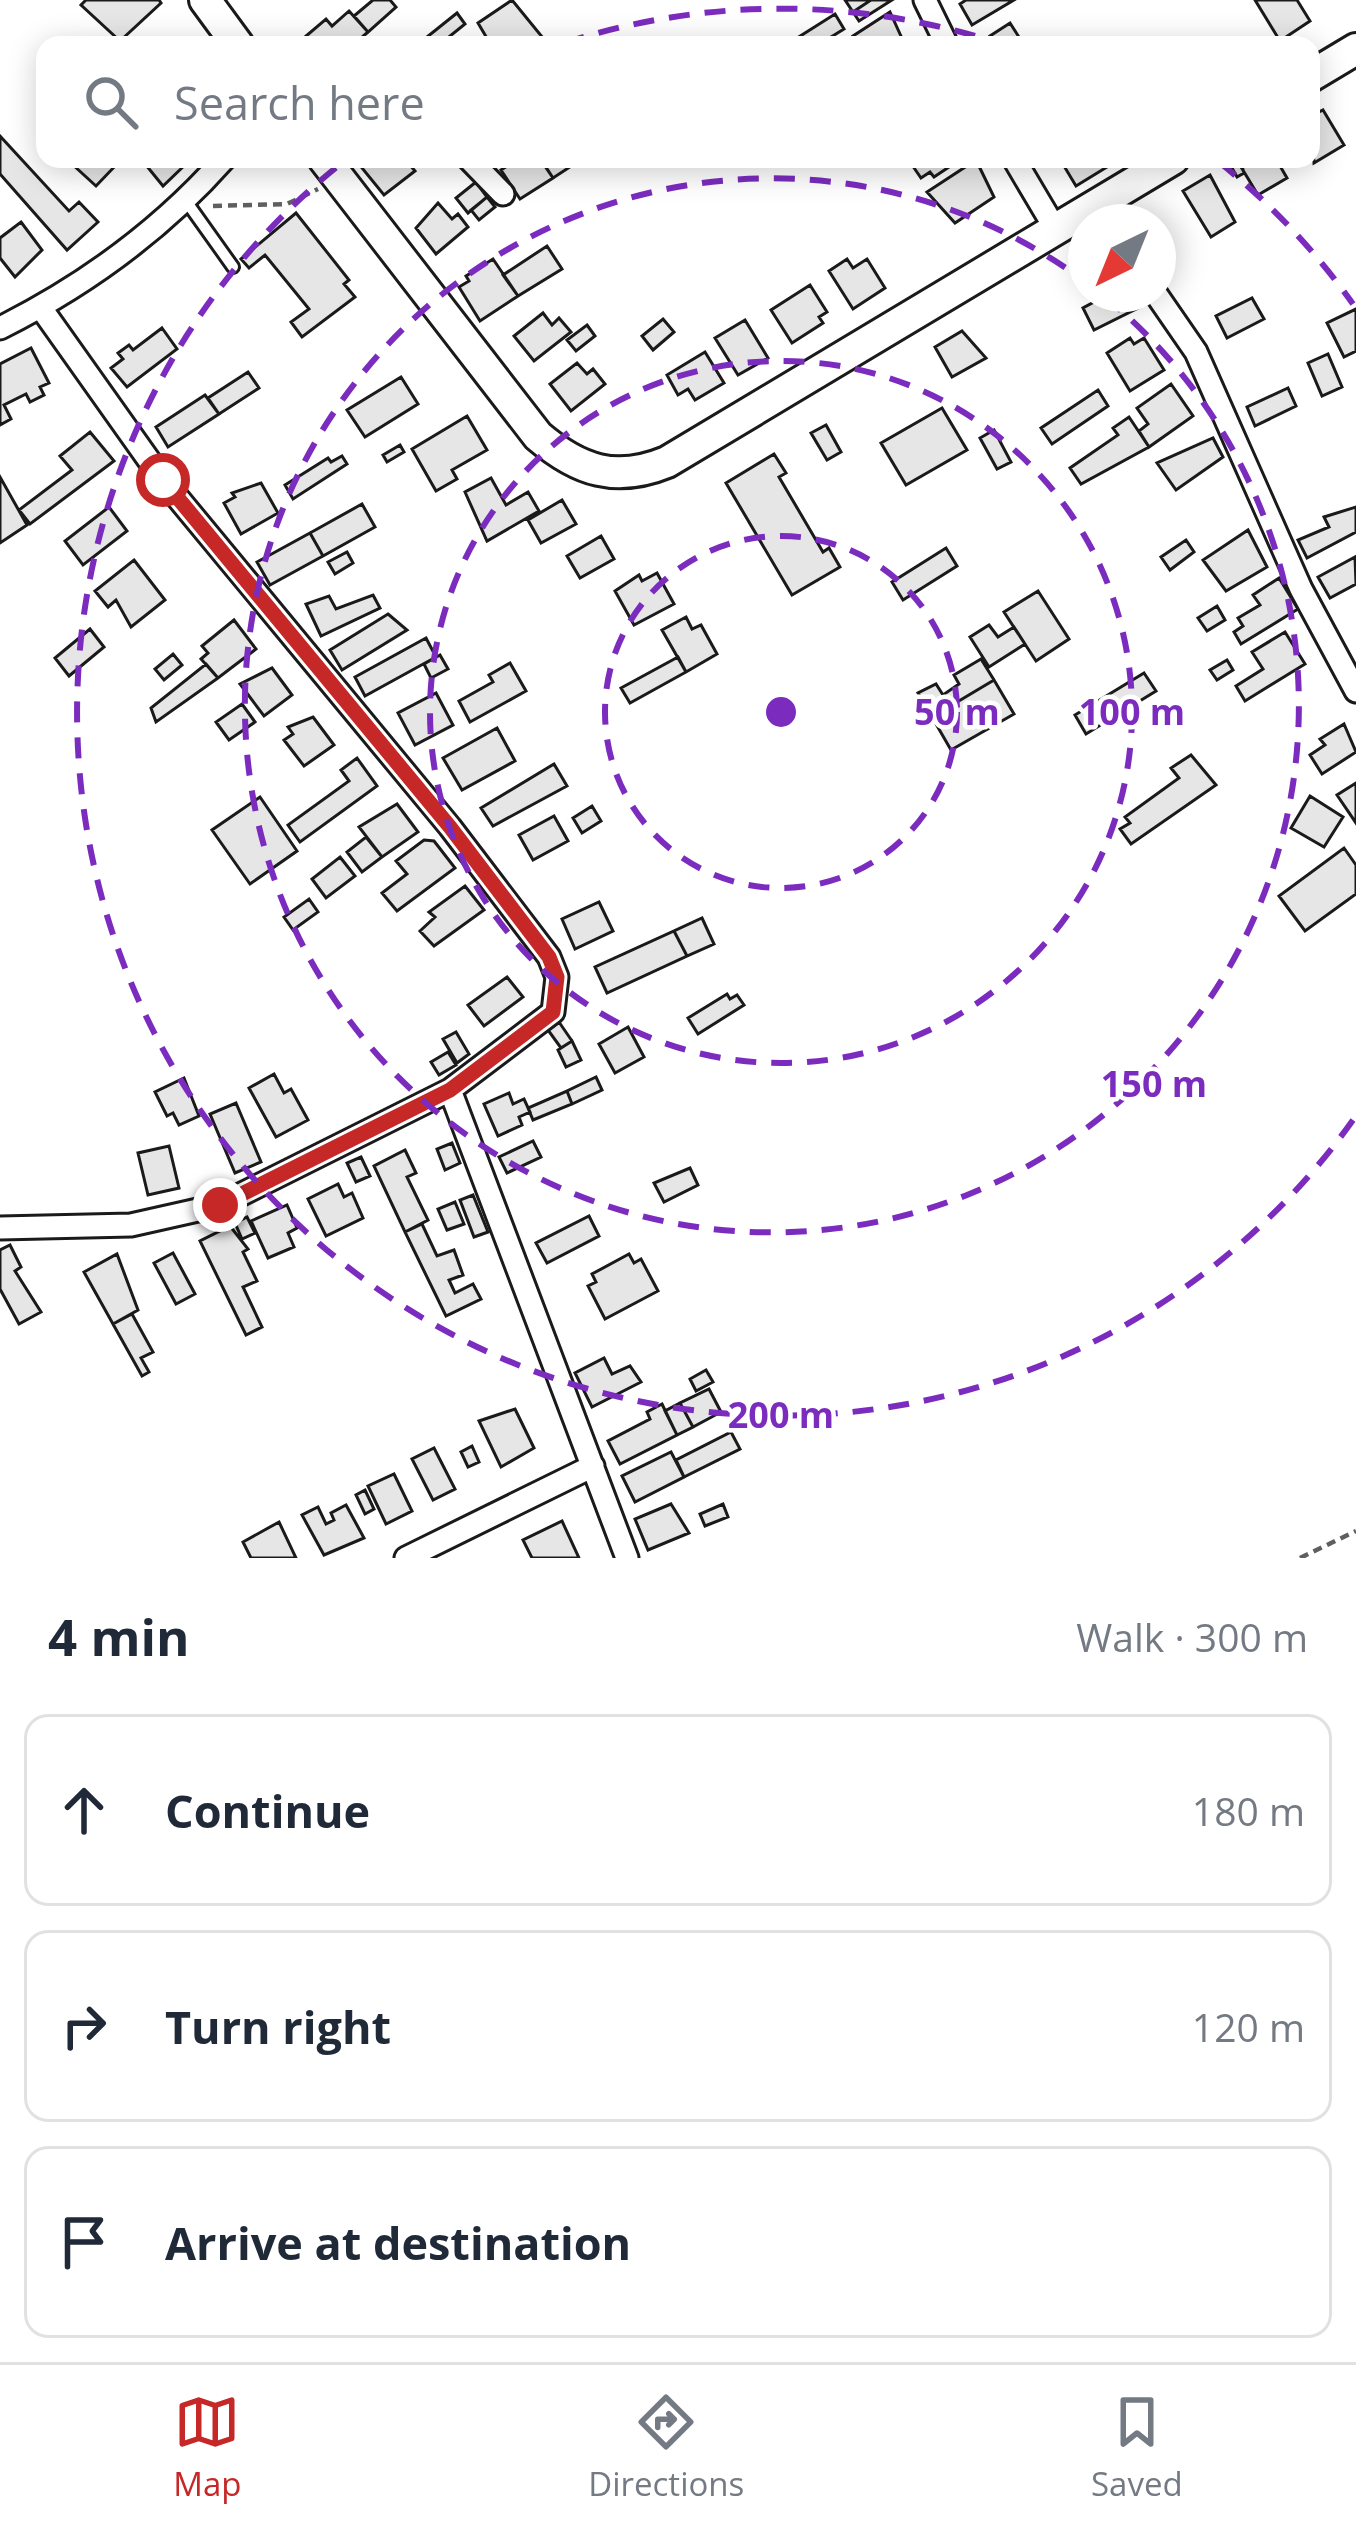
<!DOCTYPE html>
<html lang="en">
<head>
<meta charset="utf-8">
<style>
  :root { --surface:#fff; --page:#f6f6f7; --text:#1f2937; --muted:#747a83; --line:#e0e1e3; --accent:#c62828 }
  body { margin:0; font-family:"Open Sans",sans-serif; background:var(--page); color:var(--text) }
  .compass { position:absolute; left:1068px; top:204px; width:108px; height:108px; border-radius:50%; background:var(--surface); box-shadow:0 6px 30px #0003; rotate:223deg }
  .stop { position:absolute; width:36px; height:36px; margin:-27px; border:9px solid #c62828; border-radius:50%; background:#fff }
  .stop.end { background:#c62828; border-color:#fff; box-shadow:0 3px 12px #0008 }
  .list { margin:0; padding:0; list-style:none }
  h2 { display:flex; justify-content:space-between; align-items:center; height:156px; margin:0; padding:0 48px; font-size:51px }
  h2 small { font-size:39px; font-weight:400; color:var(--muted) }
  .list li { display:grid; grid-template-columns:78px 1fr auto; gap:36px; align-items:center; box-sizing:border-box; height:192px; margin:0 24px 24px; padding:0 24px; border:3px solid var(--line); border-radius:24px }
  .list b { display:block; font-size:45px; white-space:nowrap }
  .list em { font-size:39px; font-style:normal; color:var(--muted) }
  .icon { flex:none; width:66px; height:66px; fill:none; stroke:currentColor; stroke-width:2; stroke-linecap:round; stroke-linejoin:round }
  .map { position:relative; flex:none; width:1356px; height:1558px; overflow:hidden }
  .search { position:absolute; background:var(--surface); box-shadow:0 6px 30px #0003; left:36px; right:36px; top:36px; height:132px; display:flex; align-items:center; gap:30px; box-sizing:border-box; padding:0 42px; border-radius:24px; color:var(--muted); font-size:45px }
  .sheet { height:804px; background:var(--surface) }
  nav { display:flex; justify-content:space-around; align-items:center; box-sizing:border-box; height:168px; border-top:3px solid var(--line); background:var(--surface); font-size:33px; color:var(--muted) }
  nav a { display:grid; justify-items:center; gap:6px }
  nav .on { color:var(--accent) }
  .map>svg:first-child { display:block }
</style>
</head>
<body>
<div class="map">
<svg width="1356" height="1558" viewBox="0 0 1356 1558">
  <rect width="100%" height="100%" fill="#fff"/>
  <path fill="#e6e6e6" stroke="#1a1a1a" stroke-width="3" d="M86 0H159L161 3 120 41 81 5Z
    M373 0H390L396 7 368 32 354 16Z
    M512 0 543 38 534 45H491L478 23Z
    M845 0H871L853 12Z
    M871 0H892L859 21 853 12Z
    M966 0H1014L972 25 960 4Z
    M1255 0H1297L1310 21 1280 41Z
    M349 11 368 32 353 45 299 42 326 19 332 26Z
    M890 12 905 45H859L853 36Z
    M457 13 465 24 439 45H417Z
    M835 14 844 29 818 45H797L794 40Z
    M1010 23 1024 45H990L994 42 990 36Z
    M1323 110 1344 145 1314 163 1311 116Z
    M0 136 69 211 79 202 98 222 67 250 0 174Z
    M77 159H113L118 163 96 186 72 164Z
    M141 159H185L188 162 163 186Z
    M368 159H405L415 171 384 195 362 168Z
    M518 159H540L553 178 520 199 501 170Z
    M552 159H578L579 161 553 178 544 164Z
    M908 159H961L934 177 930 172 921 178Z
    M1074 159H1120L1076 186 1064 166Z
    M1227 159H1240L1244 173 1237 177Z
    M1276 159 1287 178 1258 195 1238 162Z
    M976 160 994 197 955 223 927 192Z
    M1210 175 1235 222 1211 237 1183 191Z
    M476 182 487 197 468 213 456 198Z
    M487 197 495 207 479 220 471 210Z
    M438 203 452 219 458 214 468 227 436 254 416 228Z
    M296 213 349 280 344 284 355 297 302 337 291 322 309 309 265 255 249 268 241 259Z
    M21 222 42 250 15 277 0 258V238Z
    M1162 234 1173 252 1158 261V236Z
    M547 246 562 269 518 296 503 275Z
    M493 259 518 296 480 321 459 287 469 281 466 276Z
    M847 259 853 268 867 259 885 288 853 309 829 271Z
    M810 285 827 312 819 317 823 323 792 343 771 310Z
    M1109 294H1133L1140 307 1094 330 1083 308Z
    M1252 298 1264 319 1227 338 1216 316Z
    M1356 309V351L1344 357 1327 323Z
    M543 313 552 325 559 318 571 332 534 361 514 336Z
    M663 319 674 332 653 350 642 336Z
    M745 320 768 358 738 375 715 338Z
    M587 325 595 336 576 351 567 340Z
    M162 328 177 349 127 387 111 368 123 359 118 353 129 345 133 350Z
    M962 331 986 358 952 377 935 347Z
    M1130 338 1134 344 1144 338 1164 370 1130 391 1107 353Z
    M31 348 49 383 40 387 44 395 30 402 26 394 4 405 11 419 0 425V364Z
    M705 352 724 383 695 400 688 389 678 395 667 375Z
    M1328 354 1342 387 1322 396 1308 363Z
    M577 363 587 374 593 369 605 384 571 411 550 384Z
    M248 372 259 388 219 414 208 398Z
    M401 377 418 404 365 437 347 410Z
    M1171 384 1193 416 1149 447 1139 431 1148 424 1137 408Z
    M1288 388 1296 406 1255 426 1247 407Z
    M1098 390 1108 406 1052 444 1041 428Z
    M205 395 219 414 168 447 156 427Z
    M942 408 967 450 906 485 881 443Z
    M467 416 487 450 452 470 457 479 436 491 412 449Z
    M1129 417 1149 447 1081 484 1070 468 1118 435 1113 428Z
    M826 425 841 452 827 460 811 433Z
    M994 430 1011 462 997 469 980 438Z
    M90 432 114 461 30 524 19 510 72 470 60 456Z
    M1213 438 1223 457 1176 490 1157 463Z
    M400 445 404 452 387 462 383 455Z
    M774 454 786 473 779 477 823 552 829 548 840 567 792 595 726 483Z
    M342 456 347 464 293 499 285 485 328 458 331 462Z
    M0 477 27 525 0 543Z
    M491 478 506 505 528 492 539 511 487 541 465 492Z
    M261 483 278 513 241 534 224 503 235 497 232 493Z
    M562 500 576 524 541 543 528 520Z
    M362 504 375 527 323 556 310 533Z
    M109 507 127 531 83 565 65 541Z
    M1356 507V532L1307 558 1298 540 1329 527 1324 517Z
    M1248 530 1267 567 1226 591 1203 560Z
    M310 533 323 556 270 585 257 562Z
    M601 536 614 559 580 578 567 556Z
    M1186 540 1194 552 1170 570 1161 557Z
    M946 548 957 566 903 600 892 582Z
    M347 552 353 563 335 574 328 562Z
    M1355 557 1356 584 1330 598 1318 577Z
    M134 560 165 600 131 627 116 600 108 607 95 591Z
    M657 573 674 604 634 625 615 591 639 575 642 581Z
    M1279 578 1298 609 1241 644 1234 632 1243 626 1238 618 1260 605 1253 595Z
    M1038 591 1069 639 1036 661 1004 612Z
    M373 595 380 608 321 636 306 604 329 596 336 609Z
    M1217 606 1225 620 1207 631 1198 618Z
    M388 614 407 630 342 670 330 650Z
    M686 617 692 629 701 625 717 654 686 672 662 630Z
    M234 620 256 649 218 678 201 659 208 653 202 646Z
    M989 625 998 637 1014 627 1025 644 989 667 970 637Z
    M90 629 104 647 69 676 55 658Z
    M1285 632 1305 664 1245 701 1236 686 1263 669 1252 652Z
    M426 638 436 657 365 696 355 677Z
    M173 654 182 665 164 680 155 669Z
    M440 655 448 669 431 678 424 664Z
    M678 657 686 672 630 703 621 688Z
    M981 659 994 680 932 717 918 693 936 684 943 695 959 684 954 675Z
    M1227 660 1233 670 1217 680 1210 670Z
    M510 663 526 691 470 722 459 701 493 682 489 675Z
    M206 664 218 678 156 722 151 708Z
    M272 668 292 695 264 716 240 684Z
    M1144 673 1156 691 1086 734 1075 715Z
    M994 680 1014 714 951 750 932 717Z
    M436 693 453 725 415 745 398 713Z
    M242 704 255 722 229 740 216 722Z
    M313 717 334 745 304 766 284 740 293 734 288 727Z
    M1344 724 1356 752 1322 774 1310 755 1325 745 1320 739Z
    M497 728 515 761 462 790 443 758Z
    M1191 755 1216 785 1131 844 1120 829 1130 823 1125 817 1179 778 1171 768Z
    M357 758 377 786 300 842 288 825 349 781 341 770Z
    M554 764 567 786 493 826 481 808Z
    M1356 783V823L1337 795Z
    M1310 796 1343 817 1324 847 1291 828Z
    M260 797 297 851 250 884 212 830Z
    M397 804 418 832 382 857 359 827Z
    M592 806 601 821 582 833 573 818Z
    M554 816 568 841 533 860 519 835Z
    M366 837 382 857 362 872 347 852Z
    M424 840 434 841 455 868 397 911 382 893 407 874 396 861Z
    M1344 848 1356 865V894L1305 931 1279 896Z
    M340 857 355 876 326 898 312 879Z
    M465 886 484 910 434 946 420 931 435 917 429 912Z
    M309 899 318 912 293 930 284 917Z
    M599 902 613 931 575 949 562 919Z
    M702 918 714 944 687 956 674 931Z
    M674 931 687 956 607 993 595 967Z
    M507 977 523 997 484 1026 468 1005Z
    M727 994 730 999 737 995 744 1005 698 1034 688 1018Z
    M559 1022 572 1041 561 1048 548 1030Z
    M628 1027 644 1057 615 1073 599 1044Z
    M456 1032 469 1054 457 1063 443 1039Z
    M572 1041 581 1060 566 1067 558 1050Z
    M448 1052 456 1065 439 1075 431 1062Z
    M274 1074 284 1093 291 1089 308 1120 276 1137 249 1088Z
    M596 1077 602 1090 572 1104 567 1091Z
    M184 1078 199 1116 179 1125 173 1113 167 1116 155 1092Z
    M567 1091 572 1104 533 1120 528 1108Z
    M509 1093 513 1104 524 1099 530 1112 519 1117 522 1125 498 1136 484 1104Z
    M236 1103 261 1162 235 1173 210 1114Z
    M533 1141 541 1157 507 1173 499 1157Z
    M452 1143 460 1163 445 1170 437 1149Z
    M169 1146 179 1188 148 1195 138 1153Z
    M405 1150 416 1173 407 1177 428 1220 405 1232 374 1166Z
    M361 1157 370 1176 356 1182 347 1163Z
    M690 1168 698 1185 664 1202 654 1183Z
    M338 1184 344 1197 352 1193 363 1218 326 1236 308 1199Z
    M473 1195 488 1232 474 1237 460 1200Z
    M455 1202 464 1224 447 1230 438 1209Z
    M287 1205 297 1228 288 1233 294 1247 268 1258 251 1221Z
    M589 1216 599 1236 547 1263 536 1243Z
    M247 1217 255 1233 242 1239 235 1223Z
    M422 1224 437 1256 454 1250 463 1275 449 1280 455 1293 473 1284 481 1299 446 1316 405 1232Z
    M230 1226 248 1249 243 1252 257 1281 243 1287 262 1327 246 1335 200 1241Z
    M10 1245 21 1267 15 1271 41 1312 19 1324 0 1289V1250Z
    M173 1253 195 1294 176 1304 154 1263Z
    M117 1254 138 1310 113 1324 84 1272Z
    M629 1254 634 1263 641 1259 658 1291 605 1319 588 1286 596 1282 592 1274Z
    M132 1314 153 1352 141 1358 149 1372 142 1376 113 1324Z
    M604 1358 612 1374 630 1366 641 1382 592 1407 575 1373Z
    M706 1370 713 1382 696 1391 690 1379Z
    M709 1389 721 1412 693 1427 680 1403Z
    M680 1403 693 1427 677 1435 665 1411Z
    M662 1404 677 1435 620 1464 608 1441 650 1419 647 1412Z
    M515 1409 534 1448 501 1467 479 1421Z
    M731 1432 740 1449 684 1477 676 1460Z
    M472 1446 479 1462 468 1467 461 1452Z
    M434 1448 455 1489 433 1500 412 1459Z
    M671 1452 684 1477 635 1502 622 1476Z
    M394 1474 412 1511 386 1524 368 1486Z
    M365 1490 374 1509 365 1514 356 1495Z
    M671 1504 689 1533 648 1550 635 1519Z
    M723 1504 728 1517 705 1526 700 1514Z
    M346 1505 364 1538 324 1555 302 1515 318 1507 326 1524 334 1520 331 1513Z
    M562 1521 579 1558H532L523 1540Z
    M279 1522 296 1558H251L243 1542Z"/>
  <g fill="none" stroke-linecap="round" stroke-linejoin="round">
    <defs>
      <path id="lane" d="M186 201 233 267"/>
      <path id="street" d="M925 0 947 45
        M469 159 503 194
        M1014 159 1056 230
        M1156 294 1196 352 1301 589 1356 691
        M0 328C84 286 162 229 224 159
        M450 1090 627 1558
        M0 1228 131 1225 220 1205 450 1090 553 1012 557 977 549 957 450 827 163 480 41 308
        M406 1558 593 1466"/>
      <path id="secondary" d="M205 0 238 45
        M1311 76 1356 49
        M324 159 538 436C579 471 616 483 667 462L1173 159"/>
    </defs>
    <use href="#lane" stroke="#1a1a1a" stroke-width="16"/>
    <use href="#street" stroke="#1a1a1a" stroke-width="27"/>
    <use href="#secondary" stroke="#1a1a1a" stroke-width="36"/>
    <path stroke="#5f5f5f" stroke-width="4.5" stroke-dasharray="9 6" stroke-linecap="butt" d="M213 206 287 204 318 189
      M1300 1558 1356 1531"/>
    <use href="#lane" stroke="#fff" stroke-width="10"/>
    <use href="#street" stroke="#fff" stroke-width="21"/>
    <use href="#secondary" stroke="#fff" stroke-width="30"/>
  </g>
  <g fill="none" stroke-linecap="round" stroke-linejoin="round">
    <path stroke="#c62828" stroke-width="15" d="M163 480 450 827 549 957 557 977 553 1012 450 1090 220 1205"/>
  </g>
  <g fill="none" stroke="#7b2cbf" stroke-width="6" stroke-dasharray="21 15">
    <circle cx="781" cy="712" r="176"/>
    <circle cx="781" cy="712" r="351"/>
    <path d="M1105 297A527 527 0 1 1 1083 280"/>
    <path d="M1353 1120A703 703 0 1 1 343 162M564 43A703 703 0 0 1 998 43M1219 162A703 703 0 0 1 1353 304"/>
  </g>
  <circle cx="781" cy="712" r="18" fill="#7b2cbf" stroke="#fff" stroke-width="6"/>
  <g font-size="36" text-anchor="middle" font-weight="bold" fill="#7b2cbf" stroke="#fff" stroke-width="9" stroke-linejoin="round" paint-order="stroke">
    <text x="957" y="725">50 m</text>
    <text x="1132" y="725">100 m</text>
    <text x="1154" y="1097">150 m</text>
    <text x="781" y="1428">200 m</text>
  </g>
</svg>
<svg class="compass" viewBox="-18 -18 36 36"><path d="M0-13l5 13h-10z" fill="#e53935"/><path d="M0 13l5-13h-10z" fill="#747a83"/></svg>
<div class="stop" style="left:163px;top:480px"></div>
<div class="stop end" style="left:220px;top:1205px"></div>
<div class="search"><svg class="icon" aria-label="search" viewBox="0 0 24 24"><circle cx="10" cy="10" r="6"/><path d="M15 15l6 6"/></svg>Search here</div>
</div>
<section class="sheet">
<h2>4 min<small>Walk · 300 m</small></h2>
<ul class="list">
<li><svg class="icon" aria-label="ahead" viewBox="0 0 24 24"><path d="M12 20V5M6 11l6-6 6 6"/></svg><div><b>Continue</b></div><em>180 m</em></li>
<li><svg class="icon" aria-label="right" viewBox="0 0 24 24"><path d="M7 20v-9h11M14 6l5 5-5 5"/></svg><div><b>Turn right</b></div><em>120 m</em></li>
<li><svg class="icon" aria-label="arrive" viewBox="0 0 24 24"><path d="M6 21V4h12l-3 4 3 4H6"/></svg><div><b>Arrive at destination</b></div></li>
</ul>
</section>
<nav>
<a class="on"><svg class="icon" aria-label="map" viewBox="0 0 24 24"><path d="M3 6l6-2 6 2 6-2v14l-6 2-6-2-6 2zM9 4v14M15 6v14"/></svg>Map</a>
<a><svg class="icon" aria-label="directions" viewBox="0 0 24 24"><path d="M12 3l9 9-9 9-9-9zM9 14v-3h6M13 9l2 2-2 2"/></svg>Directions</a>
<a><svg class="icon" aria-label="saved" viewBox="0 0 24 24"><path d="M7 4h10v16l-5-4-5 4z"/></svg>Saved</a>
</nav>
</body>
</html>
